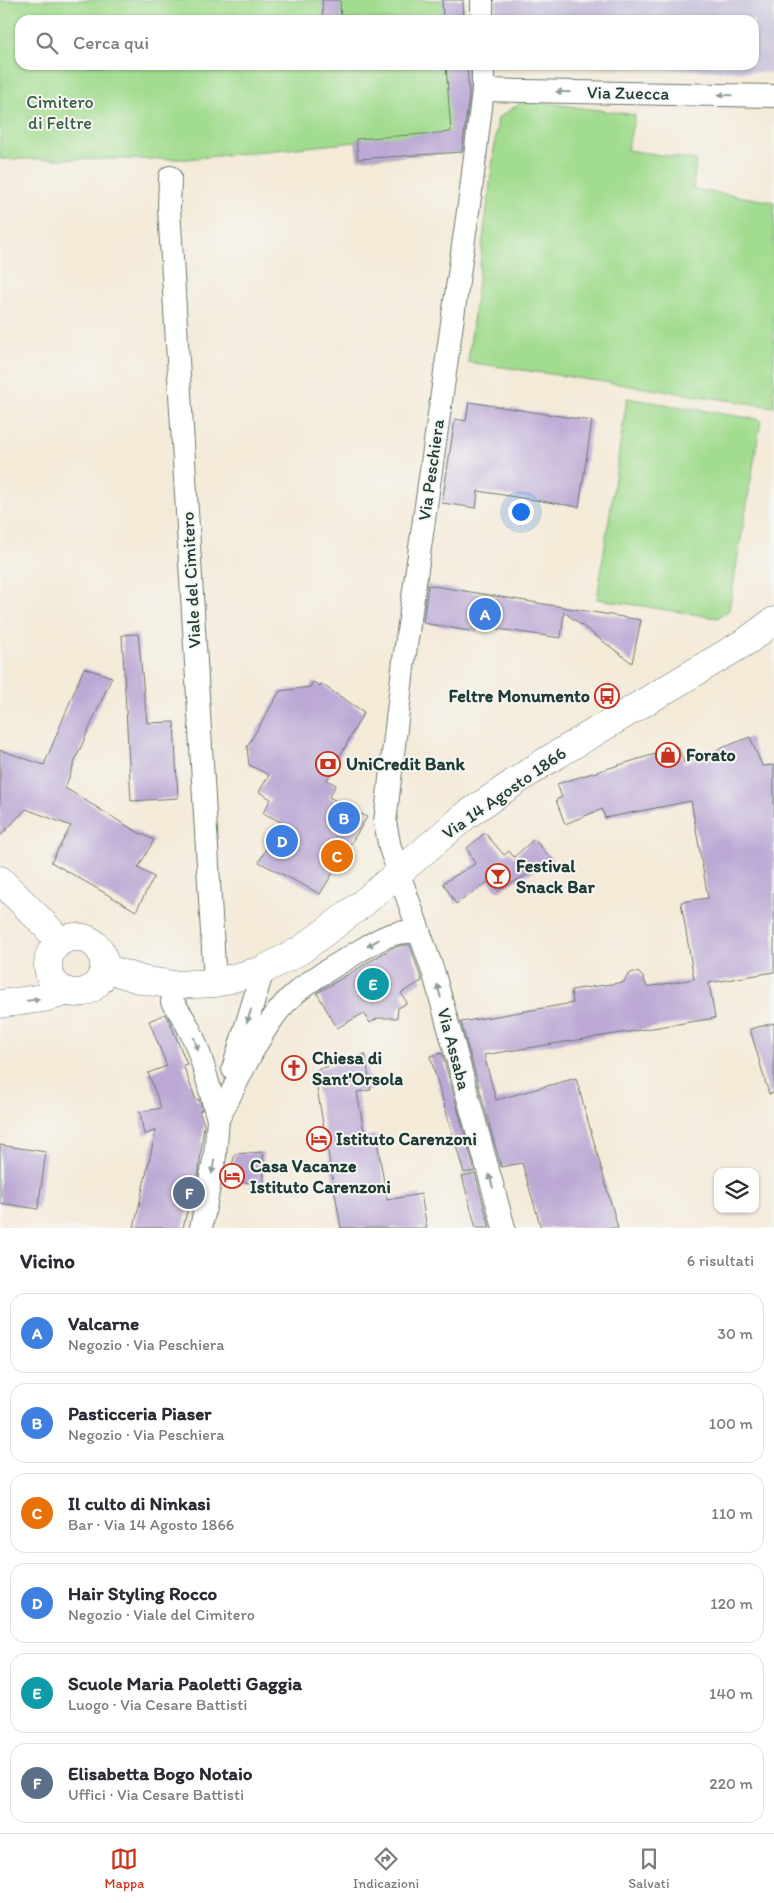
<!DOCTYPE html>
<html lang="it">
<head>
<meta charset="utf-8">
<style>
  :root { --surface:#fff; --page:#f2f2f3; --text:#2b2b33; --muted:#7c7c81; --line:#e1e1e2; --accent:#c8321e }
  body { margin:0; font-family:Itim,sans-serif; background:var(--page); color:var(--text) }
  .controls { position:absolute; right:15px; bottom:15px; display:grid; overflow:hidden; border-radius:10px; box-shadow:0 1px 4px #0004 }
  .controls button { width:45px; height:45px; display:grid; place-items:center; padding:0; border:0; border-bottom:1px solid var(--line); background:var(--surface); color:var(--text); font:25px sans-serif }
  .you { position:absolute; left:520px; top:511px; width:18px; height:18px; margin:-12px; border:4px solid #fff; border-radius:50%; background:#1a73e8; box-shadow:0 0 0 8px #1a73e833 }
  .badge { display:grid; place-items:center; width:32px; height:32px; border-radius:50%; background:var(--accent); color:#fff; font-size:16px; font-weight:700 }
  .pin { position:absolute; translate:-50% -50%; border:2px solid #fff; box-shadow:0 1px 5px #0006 }
  .list { margin:0; padding:0; list-style:none }
  h2 { display:flex; justify-content:space-between; align-items:center; height:65px; margin:0; padding:0 20px; font-size:21px }
  h2 small { font-size:16px; font-weight:400; color:var(--muted) }
  .list li { display:grid; grid-template-columns:32px 1fr auto; gap:15px; align-items:center; box-sizing:border-box; height:80px; margin:0 10px 10px; padding:0 10px; border:1px solid var(--line); border-radius:15px }
  .list b { display:block; font-size:19px; white-space:nowrap }
  .list p { margin:0; font-size:16px; white-space:nowrap; color:var(--muted) }
  .list em { font-size:16px; font-style:normal; color:var(--muted) }
  .icon { flex:none; width:28px; height:28px; fill:none; stroke:currentColor; stroke-width:2; stroke-linecap:round; stroke-linejoin:round }
  .map { position:relative; flex:none; width:774px; height:1228px; overflow:hidden }
  .search { position:absolute; background:var(--surface); box-shadow:0 1px 4px #0004; left:15px; right:15px; top:15px; height:55px; display:flex; align-items:center; gap:12px; box-sizing:border-box; padding:0 18px; border-radius:15px; color:var(--muted); font-size:19px }
  .sheet { height:605px; background:var(--surface) }
  nav { display:flex; justify-content:space-around; align-items:center; box-sizing:border-box; height:70px; border-top:1px solid var(--line); background:var(--surface); font-size:14px; color:var(--muted) }
  nav a { display:grid; justify-items:center; gap:2px }
  nav .on { color:var(--accent) }
  .map>svg:first-child { display:block }
</style>
</head>
<body>
<div class="map">
<svg width="774" height="1228" viewBox="0 0 774 1228">
  <rect width="100%" height="100%" fill="#f6f6f2"/>
  <filter id="ink" filterUnits="userSpaceOnUse"><feTurbulence type="fractalNoise" baseFrequency=".02" numOctaves="2"/><feDisplacementMap in="SourceGraphic" scale="10" xChannelSelector="R" yChannelSelector="G"/><feConvolveMatrix kernelMatrix="1 2 1 2 8 2 1 2 1" color-interpolation-filters="sRGB"/></filter>
  <filter id="wash" filterUnits="userSpaceOnUse"><feTurbulence type="fractalNoise" baseFrequency=".0096" numOctaves="4" result="noise"/><feDisplacementMap in="SourceGraphic" scale="20" xChannelSelector="R" yChannelSelector="G"/><feGaussianBlur stdDeviation="1.12" result="paint"/><feColorMatrix in="noise" values="0 0 0 0 0 0 0 0 0 0 0 0 0 0 0 0 0 1.4 0 .05"/><feComposite in="paint" operator="in"/></filter>
  <g filter="url(#wash)">
    <rect width="100%" height="100%" fill="#f4ead8"/>
    <path fill="#c7c0d9" d="M496 0H774V73L567 65H754V20H495Z"/>
    <path fill="#a2dc8f" stroke="#608c62" d="M0 0H463L464 20H20V65H467L473 151 358 159 356 142 188 159H0Z
      M525 100 635 115 627 150 696 160 693 189 774 202V407L468 362 498 118Z
      M627 398 761 420 729 610 718 618 597 599Z"/>
    <g id="blocks">
      <path fill="#bba8d4" d="M322 0H340L341 20H323Z
        M442 0H463L464 20H443Z
        M446 65H467L469 95 462 152 358 159 356 139 451 132Z
        M469 402 592 421 579 507 478 491 476 508 442 503 455 419 466 421Z
        M428 585 641 620 632 663 564 612 561 638 477 626 476 632 423 623Z
        M138 634 147 723 174 722 178 798 131 801 122 635Z
        M84 668 112 677 77 756 65 788 132 829 154 840 138 868 154 877 136 911 51 862 71 826 26 809 0 836V750L44 765Z
        M313 682 320 686 321 684 364 712 327 780 336 785 329 797 367 817 320 894 259 862 281 822 263 813 271 799 259 792 269 775 249 765 247 747 280 691 310 687Z
        M750 737 762 766 774 765V972L709 983 715 1018 484 1055 496 1100 576 1078 618 1228H541L522 1163 501 1167 461 1022 573 1003 571 990 624 982 628 975 633 972 639 973 643 977 647 987 694 979 681 902 708 898 691 801 605 818 602 809 565 824 556 800 562 797 557 784 678 747 684 763Z
        M485 833 504 855 509 851 514 857 534 839 553 860 498 891 489 881 456 904 443 883 475 864 467 848Z
        M403 945H410L422 981 401 993 407 1003 398 1008 397 1018H378L370 1023 364 1013 337 1028 317 993 392 948Z
        M165 1014 169 1020 187 1064 183 1065 196 1100 199 1099 202 1110 199 1111 204 1125 199 1170 197 1181H194L183 1228H134L156 1130 144 1135 140 1112 161 1108 148 1073 167 1066 149 1021Z
        M774 1023V1093L769 1094 750 1029Z
        M442 1053 475 1171 464 1173 430 1056Z
        M365 1054 371 1090 357 1092 365 1137 376 1135 387 1200 421 1194 427 1228H341L314 1071Z
        M0 1145 46 1152 38 1209 0 1203Z
        M263 1152 264 1183 227 1182 235 1154Z
        M475 1173 490 1228H476L462 1176Z"/>
    </g>
  </g>
  <g filter="url(#ink)">
    <use href="#blocks" fill-opacity="0" stroke="#6a7a6d" stroke-width="1"/>
    <g fill="none" stroke-linecap="round" stroke-linejoin="round">
      <defs>
        <path id="street" d="M482 0V20
          M483 65V90L471 190 404 660 385 822 390 848 434 974 504 1228
          M483 90 774 96
          M170 177 169 208 215 983
          M172 1002C199 1034 206 1079 218 1119
          M233 1069 263 970
          M218 1119C238 1082 260 1027 290 998 309 980 333 967 356 953 376 941 394 928 419 933
          M201 1228 215 1156 218 1119 222 1105"/>
        <path id="secondary" d="M0 1004 44 998 65 992"/>
        <path id="primary" d="M0 880 46 926 60 942
          M48 965a28 28 0 1 1 56 0a28 28 0 1 1-56 0Z
          M105 968 142 980 174 985 215 983 263 970 301 950 362 904 465 816 543 763 747 641 774 621"/>
      </defs>
      <use href="#street" stroke="#6a7a6d" stroke-width="24"/>
      <use href="#secondary" stroke="#6a7a6d" stroke-width="29"/>
      <use href="#primary" stroke="#6a7a6d" stroke-width="29"/>
      <use href="#street" stroke="#fff" stroke-width="22"/>
      <use href="#secondary" stroke="#fff" stroke-width="28"/>
      <use href="#primary" stroke="#fff" stroke-width="28"/>
    </g>
    <defs><path id="oneway-solid" d="M-6-.8H1V-3.2L6.5 0L1 3.2V.8H-6Z" transform="scale(1.25)"/></defs>
    <g fill="#8f9e9a">
      <use href="#oneway-solid" transform="translate(563 92) rotate(-179)"/>
      <use href="#oneway-solid" transform="translate(725 95) rotate(-179)"/>
      <use href="#oneway-solid" transform="translate(373 943) rotate(149)"/>
      <use href="#oneway-solid" transform="translate(439 991) rotate(-105)"/>
      <use href="#oneway-solid" transform="translate(33 1000) rotate(-7)"/>
      <use href="#oneway-solid" transform="translate(249 1016) rotate(107)"/>
      <use href="#oneway-solid" transform="translate(196 1044) rotate(72)"/>
      <use href="#oneway-solid" transform="translate(213 1167) rotate(100)"/>
      <use href="#oneway-solid" transform="translate(491 1181) rotate(-106)"/>
    </g>
  </g>
  <defs>
    <symbol id="bus-ring" viewBox="-11 -11 22 22"><circle r="9.5" fill="#f6f6f2" stroke="#c8321e" stroke-width="1.5"/><path d="M-5-6H5V4H4V6H2V4H-2V6H-4V4H-5ZM-3.5-4V0h7V-4ZM-3.5 1.2v1.5H-2V1.2ZM2 1.2v1.5H3.5V1.2Z" fill="#c8321e"/></symbol>
    <symbol id="shop-ring" viewBox="-11 -11 22 22"><circle r="9.5" fill="#f6f6f2" stroke="#c8321e" stroke-width="1.5"/><path d="M-5-2.5h2.3a2.7 3.5 0 0 1 5.4 0H5L5.5 6h-11ZM-1.5-2.5h3a1.5 2.3 0 0 0-3 0Z" fill="#c8321e"/></symbol>
    <symbol id="bank-ring" viewBox="-11 -11 22 22"><circle r="9.5" fill="#f6f6f2" stroke="#c8321e" stroke-width="1.5"/><path d="M-6-4H6V4H-6ZM0-2.3a2.3 2.3 0 1 0 0 4.6a2.3 2.3 0 1 0 0-4.6Z" fill="#c8321e"/></symbol>
    <symbol id="bar-ring" viewBox="-11 -11 22 22"><circle r="9.5" fill="#f6f6f2" stroke="#c8321e" stroke-width="1.5"/><path d="M-6-5H6L.8 .8V4.5H3.5V6h-7V4.5H-.8V.8Z" fill="#c8321e"/></symbol>
    <symbol id="church-ring" viewBox="-11 -11 22 22"><circle r="9.5" fill="#f6f6f2" stroke="#c8321e" stroke-width="1.5"/><path d="M-1.2-6h2.4v3.5h3.3v2.4h-3.3V6h-2.4V-.1h-3.3v-2.4h3.3Z" fill="#c8321e"/></symbol>
    <symbol id="hotel-ring" viewBox="-11 -11 22 22"><circle r="9.5" fill="#f6f6f2" stroke="#c8321e" stroke-width="1.5"/><path d="M-6-4.5h1.5V1H6V5H4.5V3h-9V5H-6ZM-4 0a1.8 1.8 0 1 1 3.6 0ZM.5 0V-2.5h3Q6-2.5 6 0Z" fill="#c8321e"/></symbol>
  </defs>
  <g fill-rule="evenodd">
    <use href="#bus-ring" x="593" y="682" width="28" height="28"/>
    <use href="#shop-ring" x="654" y="741" width="28" height="28"/>
    <use href="#bank-ring" x="314" y="750" width="28" height="28"/>
    <use href="#bar-ring" x="484" y="862" width="28" height="28"/>
    <use href="#church-ring" x="280" y="1054" width="28" height="28"/>
    <use href="#hotel-ring" x="305" y="1125" width="28" height="28"/>
    <use href="#hotel-ring" x="218" y="1162" width="28" height="28"/>
  </g>
  <g text-anchor="middle" stroke-width="4" stroke-linejoin="round" paint-order="stroke">
    <g font-size="18" fill="#1f3d34" stroke="#f6f6f2">
      <text transform="translate(628 93) rotate(1)" y="6">Via Zuecca</text>
      <text transform="translate(431 470) rotate(-82)" y="6">Via Peschiera</text>
      <text transform="translate(191 580) rotate(-93)" y="6">Viale del Cimitero</text>
      <text transform="translate(504 793) rotate(-35)" y="6">Via 14 Agosto 1866</text>
      <text transform="translate(454 1049) rotate(75)" y="6">Via Assaba</text>
    </g>
    <g font-size="18" fill="#395d46" stroke="#f6f6f2">
      <text x="60" y="108">Cimitero<tspan x="60" dy="21">di Feltre</tspan></text>
    </g>
    <g font-size="18" font-weight="bold" fill="#1f3d34" stroke="#f6f6f2" text-anchor="start">
      <text x="590" y="702" text-anchor="end">Feltre Monumento</text>
      <text x="686" y="761">Forato</text>
      <text x="346" y="770">UniCredit Bank</text>
      <text x="516" y="872">Festival<tspan x="516" dy="21">Snack Bar</tspan></text>
      <text x="312" y="1064">Chiesa di<tspan x="312" dy="21">Sant'Orsola</tspan></text>
      <text x="336" y="1145">Istituto Carenzoni</text>
      <text x="250" y="1172">Casa Vacanze<tspan x="250" dy="21">Istituto Carenzoni</tspan></text>
    </g>
  </g>
</svg>
<div class="controls">
<button><svg class="icon" aria-label="layers" viewBox="0 0 24 24"><path d="M12 4l9 5-9 5-9-5zM3 14l9 5 9-5"/></svg></button>
</div>
<div class="you"></div>
<div class="pin badge" style="left:485px;top:614px;background:#3f7fe0">A</div>
<div class="pin badge" style="left:344px;top:818px;background:#3f7fe0">B</div>
<div class="pin badge" style="left:337px;top:856px;background:#e8710a">C</div>
<div class="pin badge" style="left:282px;top:841px;background:#3f7fe0">D</div>
<div class="pin badge" style="left:373px;top:984px;background:#0f9aa8">E</div>
<div class="pin badge" style="left:189px;top:1193px;background:#5c6f8a">F</div>
<div class="search"><svg class="icon" aria-label="search" viewBox="0 0 24 24"><circle cx="10" cy="10" r="6"/><path d="M15 15l6 6"/></svg>Cerca qui</div>
</div>
<section class="sheet">
<h2>Vicino<small>6 risultati</small></h2>
<ul class="list">
<li><span class="badge" style="background:#3f7fe0">A</span><div><b>Valcarne</b><p>Negozio · Via Peschiera</p></div><em>30 m</em></li>
<li><span class="badge" style="background:#3f7fe0">B</span><div><b>Pasticceria Piaser</b><p>Negozio · Via Peschiera</p></div><em>100 m</em></li>
<li><span class="badge" style="background:#e8710a">C</span><div><b>Il culto di Ninkasi</b><p>Bar · Via 14 Agosto 1866</p></div><em>110 m</em></li>
<li><span class="badge" style="background:#3f7fe0">D</span><div><b>Hair Styling Rocco</b><p>Negozio · Viale del Cimitero</p></div><em>120 m</em></li>
<li><span class="badge" style="background:#0f9aa8">E</span><div><b>Scuole Maria Paoletti Gaggia</b><p>Luogo · Via Cesare Battisti</p></div><em>140 m</em></li>
<li><span class="badge" style="background:#5c6f8a">F</span><div><b>Elisabetta Bogo Notaio</b><p>Uffici · Via Cesare Battisti</p></div><em>220 m</em></li>
</ul>
</section>
<nav>
<a class="on"><svg class="icon" aria-label="map" viewBox="0 0 24 24"><path d="M3 6l6-2 6 2 6-2v14l-6 2-6-2-6 2zM9 4v14M15 6v14"/></svg>Mappa</a>
<a><svg class="icon" aria-label="directions" viewBox="0 0 24 24"><path d="M12 3l9 9-9 9-9-9zM9 14v-3h6M13 9l2 2-2 2"/></svg>Indicazioni</a>
<a><svg class="icon" aria-label="saved" viewBox="0 0 24 24"><path d="M7 4h10v16l-5-4-5 4z"/></svg>Salvati</a>
</nav>
</body>
</html>
